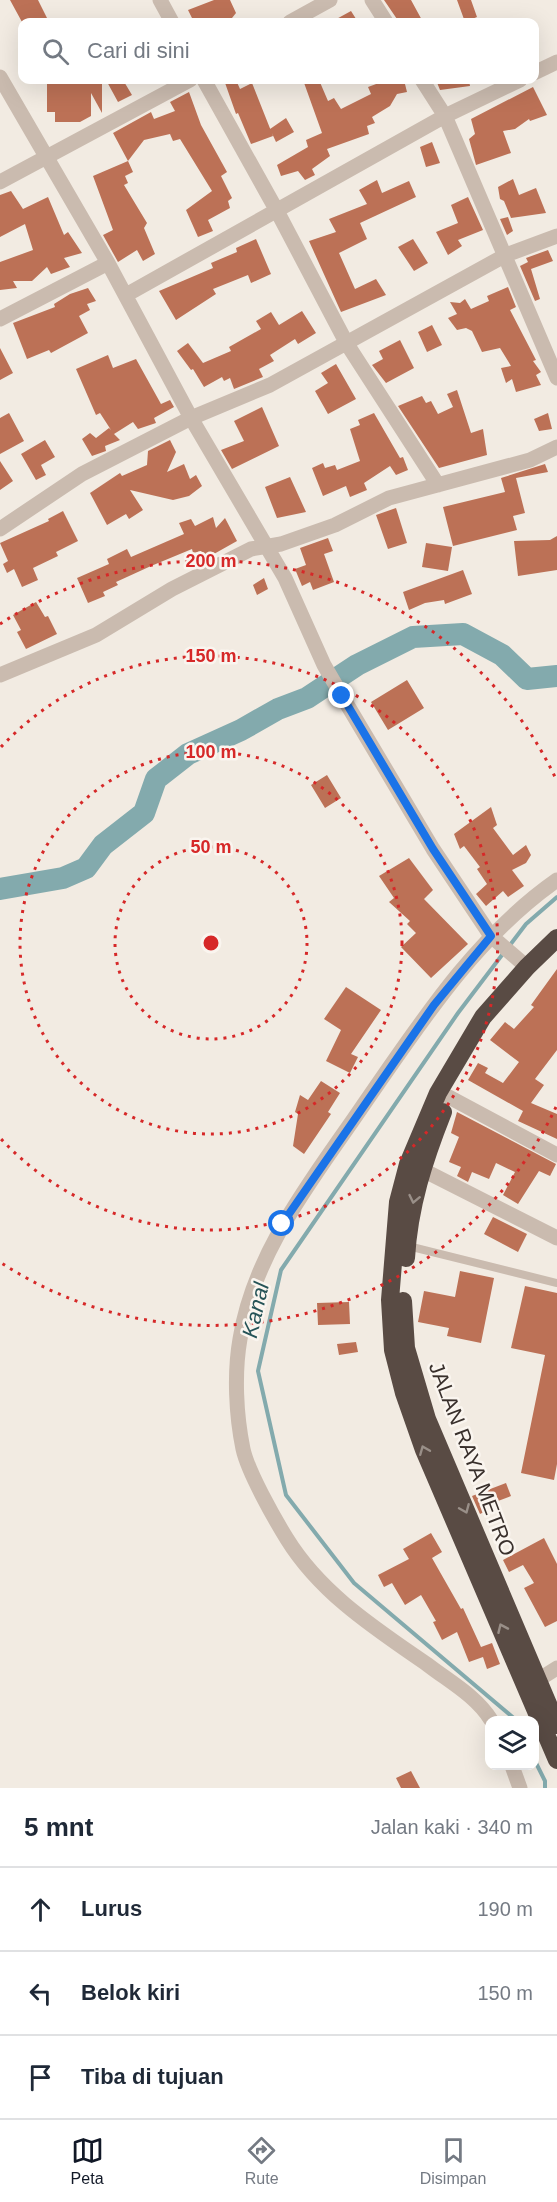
<!DOCTYPE html>
<html lang="id">
<head>
<meta charset="utf-8">
<style>
  :root { --surface:#fff; --page:#f2f2f3; --text:#1f2937; --muted:#747a83; --line:#e0e1e3; --accent:#111827 }
  body { margin:0; font-family:Helvetica,sans-serif; background:var(--page); color:var(--text) }
  .controls { position:absolute; right:18px; bottom:18px; display:grid; overflow:hidden; border-radius:12px; box-shadow:0 6px 24px #0002 }
  .controls button { width:54px; height:54px; display:grid; place-items:center; padding:0; border:0; border-bottom:2px solid var(--line); background:var(--surface); color:var(--text); font:30px sans-serif }
  .stop { position:absolute; width:18px; height:18px; margin:-14px; border:4px solid #1a73e8; border-radius:50%; background:#fff }
  .stop.end { background:#1a73e8; border-color:#fff; box-shadow:0 2px 6px #0008 }
  .list { margin:0; padding:0; list-style:none }
  h2 { display:flex; justify-content:space-between; align-items:center; height:78px; margin:0; padding:0 24px; font-size:26px }
  h2 small { font-size:20px; font-weight:400; color:var(--muted) }
  .list li { display:grid; grid-template-columns:39px 1fr auto; gap:18px; align-items:center; box-sizing:border-box; height:84px; padding:0 24px; border-top:2px solid var(--line) }
  .list b { display:block; font-size:22px; white-space:nowrap }
  .list em { font-size:20px; font-style:normal; color:var(--muted) }
  .icon { flex:none; width:33px; height:33px; fill:none; stroke:currentColor; stroke-width:2; stroke-linecap:round; stroke-linejoin:round }
  .map { position:relative; flex:none; width:557px; height:1788px; overflow:hidden }
  .search { position:absolute; background:var(--surface); box-shadow:0 6px 24px #0002; left:18px; right:18px; top:18px; height:66px; display:flex; align-items:center; gap:15px; box-sizing:border-box; padding:0 21px; border-radius:12px; color:var(--muted); font-size:22px }
  .sheet { height:330px; background:var(--surface) }
  nav { display:flex; justify-content:space-around; align-items:center; box-sizing:border-box; height:84px; border-top:2px solid var(--line); background:var(--surface); font-size:16px; color:var(--muted) }
  nav a { display:grid; justify-items:center; gap:3px }
  nav .on { color:var(--accent) }
  .map>svg:first-child { display:block }
</style>
</head>
<body>
<div class="map">
<svg width="557" height="1788" viewBox="0 0 557 1788">
  <rect width="100%" height="100%" fill="#f2ebe2"/>
  <g fill="none" stroke-linecap="round" stroke-linejoin="round">
    <path stroke="#83aaad" stroke-width="4" d="M510 945 526 924 557 897
      M505 951 458 1013 281 1270 258 1371 286 1495 354 1583 516 1720
      M534 1759 545 1781V1788"/>
    <path stroke="#83aaad" stroke-width="22" d="M0 889 63 878 86 868 103 845 144 813 156 779 188 754 241 730 278 709 307 698 357 665 413 637 463 634 502 655 527 679 557 676"/>
  </g>
  <path fill="#bc7156" d="M10 0H38L49 22H22Z
    M214 0H230L236 13 232 18H211L213 22H194L188 10Z
    M384 0H411L423 22H399Z
    M457 0H471L477 17 465 22Z
    M351 11 358 22H331Z
    M47 80H102V113L91 93V116L80 122H55V112H47Z
    M106 80H123L132 95 118 102Z
    M224 80H236L240 89 252 83 273 136 251 144 238 113 236 114Z
    M303 80H319L328 101 334 98 341 109 371 94 368 87 387 80H404L407 92 397 94 390 106 372 117 375 123 367 126 369 134 327 149 330 156 312 169 315 175 305 180 298 171 281 176 277 165 308 147 306 140 322 133Z
    M436 80H469L470 86 440 90Z
    M533 87 547 115 530 121 529 119 515 129 503 131 511 153 476 165 469 139 475 134 471 119Z
    M189 92 201 125 227 172 221 176 232 198 228 201 230 208 208 220 213 231 198 237 186 210 212 191 180 139 173 141 170 134 144 140 128 161 133 172 125 176 128 183 124 185 147 223 144 228 155 254 143 261 137 250 118 262 103 235 113 230 93 176 128 161 113 133 151 112 154 119 175 111 170 102Z
    M286 118 294 132 276 142 270 129Z
    M432 142 440 163 426 167 420 147Z
    M513 179 519 195 536 188 546 213 511 218 504 201 500 199 498 187Z
    M377 180 382 193 409 181 416 197 360 223 367 239 339 253 355 289 376 279 386 295 341 312 309 241 336 232 329 219 367 204 359 190Z
    M11 191 23 209 48 197 64 235 68 232 82 253 64 258 70 267 51 274 47 267 32 281H13L17 288 0 290V262L33 250 25 224 0 237V195Z
    M468 197 483 230 458 240 462 246 448 255 436 232 458 223 451 205Z
    M508 217 513 231 507 235 500 219Z
    M256 239 271 274 251 283 248 275 213 289 216 294 176 320 159 291 213 268 211 263 237 252 236 248Z
    M413 239 428 263 414 271 398 247Z
    M548 250 553 261 531 269 540 299 535 301 520 266 528 262 526 258Z
    M508 287 516 307 510 310 536 360 533 361 541 372 536 375 541 385 516 392 512 379 506 383 501 368 511 366 500 348 482 352 472 331 466 328 457 330 448 318 457 314 450 302 460 303 465 299 471 309 489 301 487 296Z
    M88 288 96 301 87 304 90 310 79 316 88 333 51 353 49 350 27 359 13 323 55 307 54 304 70 294Z
    M302 311 316 333 298 344 295 339 270 355 274 361 259 369 263 377 234 389 230 378 224 381 222 377 204 387 193 369 191 370 177 351 188 343 203 363 231 351 229 347 261 329 256 321 271 312 279 325Z
    M432 325 442 345 427 352 418 332Z
    M400 340 414 368 386 383 372 365 383 359 379 351Z
    M0 348 13 373 0 380Z
    M108 355 113 368 136 359 161 404 170 400 174 407 154 418 156 423 138 429 133 422 114 434 120 440 105 446 106 451 92 456 82 439 90 433 96 438 109 428 111 430 100 413 96 415 76 369Z
    M336 364 356 399 328 414 315 391 328 383 321 373Z
    M457 390 471 433 483 429 487 455 439 468 398 406 422 396 426 403 431 401 438 414 453 407 447 394Z
    M262 407 279 446 232 469 221 450 244 441 234 421Z
    M9 413 24 441 0 454V418Z
    M374 413 400 458 403 457 408 470 396 475 390 466 364 483 367 490 350 497 346 486 323 496 312 468 323 463 325 468 335 465 337 470 360 461 350 429 360 425 358 420Z
    M548 413 552 429 539 431 534 419Z
    M45 440 55 457 41 465 46 475 36 480 21 454Z
    M170 440 176 452 167 472 184 464 190 479 196 475 202 486 189 496 173 500 130 490 143 510 129 519 126 514 107 525 90 493 120 473 122 476 147 465 148 451Z
    M0 461 13 481 0 490Z
    M545 464 548 472 516 478 525 513 513 516 517 530 453 546 443 507 505 492 501 478Z
    M290 477 306 512 277 518 265 487Z
    M396 508 407 543 388 549 376 515Z
    M63 511 78 541 56 552 58 556 33 568 38 580 22 587 14 569 7 573 3 564 8 561 0 543 49 521 48 519Z
    M213 517 216 528 225 518 237 541 205 559 201 551 193 553 192 549 151 566 116 582 118 585 103 592 105 596 88 603 77 578 109 564 107 559 127 549 131 557 184 534 179 523 191 519 195 526Z
    M557 536V570L518 576 514 541 550 540Z
    M328 538 333 551 324 554 334 582 313 590 310 582 302 586 295 569 306 565 300 548Z
    M426 543 452 547 448 571 422 567Z
    M463 570 472 594 445 604 444 600 425 603 409 610 403 592Z
    M264 578 268 589 257 595 253 585Z
    M36 602 45 617 48 616 57 634 26 649 17 632 21 630 13 615Z
    M407 680 424 708 388 730 371 702Z
    M327 775 341 798 325 808 311 785Z
    M491 807 497 825 493 828 513 855 526 845 531 855 526 863 512 870 524 886 508 897 503 891 486 906 476 894 487 884 477 869 480 867 464 846 460 849 454 834Z
    M409 858 433 890 424 899 468 944 431 978 401 947 416 933 407 924 410 921 389 902 394 898 379 876Z
    M557 969V1050L535 1079 544 1085 531 1103 557 1114V1139L518 1121 523 1111 468 1080 478 1063 488 1068 485 1073 503 1083 519 1062 490 1040 505 1022 514 1029 534 1007 531 1005Z
    M346 987 381 1010 351 1054 358 1057 350 1073 326 1061 341 1030 324 1019Z
    M321 1081 340 1093 328 1112 331 1114 304 1154 293 1146 298 1114 295 1112 300 1095 308 1100Z
    M457 1112 556 1164 550 1176 539 1171 518 1204 503 1195 515 1172 496 1163 489 1179 472 1172 468 1182 457 1176 461 1167 449 1162 459 1137 451 1133Z
    M493 1217 527 1234 518 1252 484 1234Z
    M460 1271 494 1278 481 1343 447 1336 449 1328 418 1322 424 1291 455 1297Z
    M525 1286 557 1293V1464L554 1480 521 1473 545 1355 511 1348Z
    M349 1302 350 1324 318 1325 317 1303Z
    M356 1342 358 1352 339 1355 337 1344Z
    M506 1483 511 1496 490 1504 492 1508 480 1514 472 1496Z
    M431 1533 442 1552 432 1558 461 1609 463 1608 481 1647 492 1643 500 1664 487 1669 483 1657 469 1662 457 1632 442 1640 433 1622 436 1621 421 1595 405 1605 392 1583 384 1587 378 1575 409 1559 403 1549Z
    M544 1538 557 1564V1621L545 1627 524 1588 534 1583 523 1565 509 1572 503 1560Z
    M411 1771 420 1788H401L396 1778Z"/>
  <g fill="none" stroke-linecap="round" stroke-linejoin="round">
    <path stroke="#cabbaf" stroke-width="8" d="M408 1246 557 1283"/>
    <path stroke="#cabbaf" stroke-width="15" d="M160 0 172 22
      M372 0 386 22
      M290 22 330 0
      M534 73 557 62
      M0 77 108 263 191 418 285 578 324 665 342 696 433 849 491 936 527 967
      M204 80 277 211 347 344 438 485
      M422 80 445 116 557 378
      M0 182 190 80
      M126 295 445 116 520 80
      M0 319 108 263
      M0 529 82 474 191 418 270 385 506 255 557 236
      M0 675 96 635 172 589 251 549 281 544 335 525 389 498 530 460 557 447
      M449 1097 557 1155
      M421 1169 557 1238
      M538 1680 557 1668
      M491 1720C476 1696 450 1682 428 1665 376 1629 321 1594 287 1539 274 1518 248 1472 243 1449 236 1415 234 1373 240 1339 254 1251 313 1179 362 1107 419 1025 474 938 557 880
      M512 1766 520 1788"/>
    <path stroke="#594b44" stroke-width="18" d="M557 938 527 967 483 1017 438 1093 408 1164 398 1202 390 1300 393 1350 404 1393 424 1450 557 1760
      M406 1258C409 1206 424 1160 443 1112
      M403 1301 406 1348 427 1419 557 1725"/>
  </g>
  <defs><path id="oneway-chevron" d="M-2-3.5L2.5 0L-2 3.5" fill="none" stroke-width="1.6" stroke-linecap="round" stroke-linejoin="round" transform="scale(1.5)"/></defs>
  <g stroke="#998f88">
    <use href="#oneway-chevron" transform="translate(414 1199) rotate(102)"/>
    <use href="#oneway-chevron" transform="translate(424 1450) rotate(-112)"/>
    <use href="#oneway-chevron" transform="translate(465 1509) rotate(67)"/>
    <use href="#oneway-chevron" transform="translate(502 1628) rotate(-114)"/>
  </g>
  <g fill="none" stroke-linecap="round" stroke-linejoin="round">
    <path stroke="#1a73e8" stroke-width="8" d="M282 1224 434 1005 491 936 433 849 342 696"/>
  </g>
  <g fill="none" stroke="#d62828" stroke-width="3" stroke-dasharray="3 6">
    <circle cx="211" cy="943" r="96"/>
    <circle cx="211" cy="943" r="191"/>
    <path d="M1 747A287 287 0 1 1 1 1139"/>
    <path d="M556 1107A382 382 0 0 1 0 1262M0 624A382 382 0 0 1 556 779"/>
  </g>
  <g text-anchor="middle" stroke-width="5" stroke-linejoin="round" paint-order="stroke">
    <g font-size="21" fill="#39302c" stroke="#faf5ef">
      <text transform="translate(472 1459) rotate(69)" y="7">JALAN RAYA METRO</text>
    </g>
    <g font-size="22" font-style="italic" fill="#255357" stroke="#faf5ef">
      <text transform="translate(255 1310) rotate(-77)" y="8">Kanal</text>
    </g>
  </g>
  <circle cx="211" cy="943" r="9" fill="#d62828" stroke="#faf5ef" stroke-width="3"/>
  <g font-size="18" text-anchor="middle" font-weight="bold" fill="#d62828" stroke="#faf5ef" stroke-width="5" stroke-linejoin="round" paint-order="stroke">
    <text x="211" y="567">200 m</text>
    <text x="211" y="662">150 m</text>
    <text x="211" y="758">100 m</text>
    <text x="211" y="853">50 m</text>
  </g>
</svg>
<div class="controls">
<button><svg class="icon" aria-label="layers" viewBox="0 0 24 24"><path d="M12 4l9 5-9 5-9-5zM3 14l9 5 9-5"/></svg></button>
</div>
<div class="stop" style="left:282px;top:1224px"></div>
<div class="stop end" style="left:342px;top:696px"></div>
<div class="search"><svg class="icon" aria-label="search" viewBox="0 0 24 24"><circle cx="10" cy="10" r="6"/><path d="M15 15l6 6"/></svg>Cari di sini</div>
</div>
<section class="sheet">
<h2>5 mnt<small>Jalan kaki · 340 m</small></h2>
<ul class="list">
<li><svg class="icon" aria-label="ahead" viewBox="0 0 24 24"><path d="M12 20V5M6 11l6-6 6 6"/></svg><div><b>Lurus</b></div><em>190 m</em></li>
<li><svg class="icon" aria-label="left" viewBox="0 0 24 24"><path d="M17 20v-9H6M10 6l-5 5 5 5"/></svg><div><b>Belok kiri</b></div><em>150 m</em></li>
<li><svg class="icon" aria-label="arrive" viewBox="0 0 24 24"><path d="M6 21V4h12l-3 4 3 4H6"/></svg><div><b>Tiba di tujuan</b></div></li>
</ul>
</section>
<nav>
<a class="on"><svg class="icon" aria-label="map" viewBox="0 0 24 24"><path d="M3 6l6-2 6 2 6-2v14l-6 2-6-2-6 2zM9 4v14M15 6v14"/></svg>Peta</a>
<a><svg class="icon" aria-label="directions" viewBox="0 0 24 24"><path d="M12 3l9 9-9 9-9-9zM9 14v-3h6M13 9l2 2-2 2"/></svg>Rute</a>
<a><svg class="icon" aria-label="saved" viewBox="0 0 24 24"><path d="M7 4h10v16l-5-4-5 4z"/></svg>Disimpan</a>
</nav>
</body>
</html>
